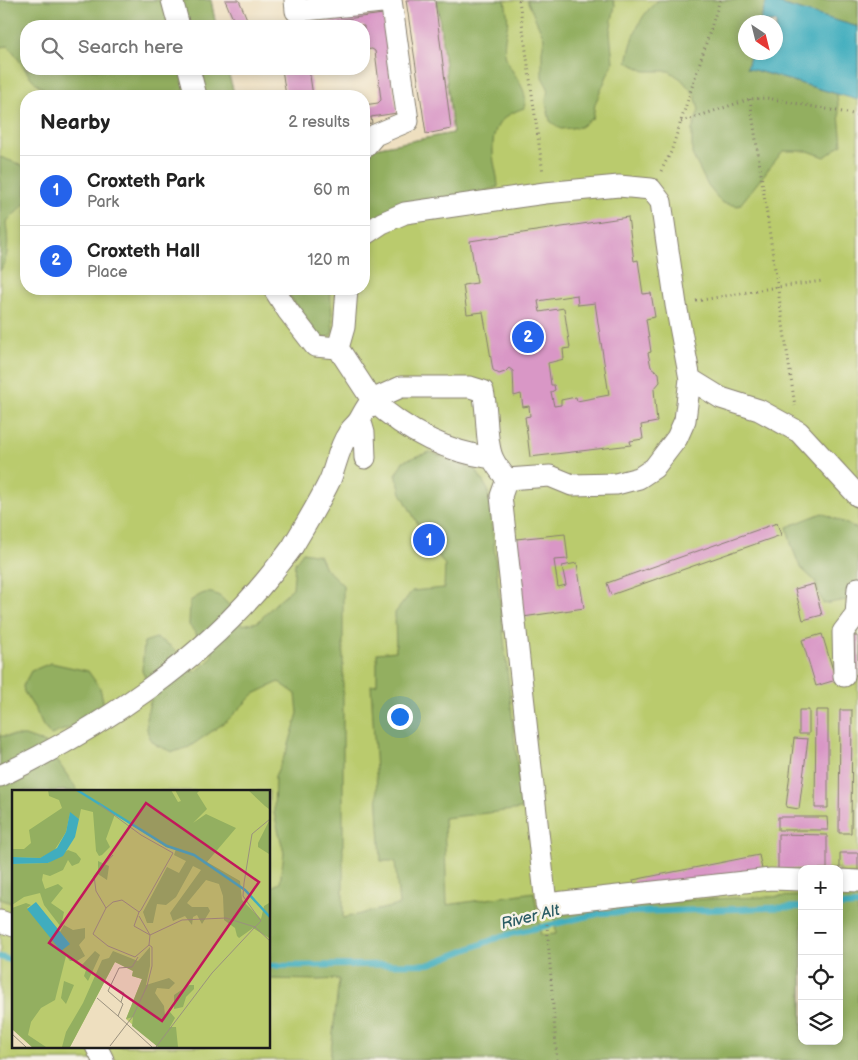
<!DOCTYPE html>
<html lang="en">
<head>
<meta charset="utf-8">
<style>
  :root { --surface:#fff; --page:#f2f2f2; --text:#222; --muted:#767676; --line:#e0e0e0; --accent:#2563eb }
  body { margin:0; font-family:"Balsamiq Sans",sans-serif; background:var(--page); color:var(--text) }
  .controls { position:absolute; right:15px; bottom:15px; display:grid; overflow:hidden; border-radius:10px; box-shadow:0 2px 8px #0003 }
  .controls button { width:45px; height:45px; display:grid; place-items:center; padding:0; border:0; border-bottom:1px solid var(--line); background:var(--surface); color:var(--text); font:25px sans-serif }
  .compass { position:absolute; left:738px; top:15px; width:45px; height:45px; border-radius:50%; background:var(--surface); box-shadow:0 2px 8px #0003; rotate:145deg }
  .you { position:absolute; left:399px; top:716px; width:18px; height:18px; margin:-12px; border:4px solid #fff; border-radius:50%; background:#1a73e8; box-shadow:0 0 0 8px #1a73e833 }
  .badge { display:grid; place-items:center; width:32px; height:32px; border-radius:50%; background:var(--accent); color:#fff; font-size:16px; font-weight:700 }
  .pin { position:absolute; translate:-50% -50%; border:2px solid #fff; box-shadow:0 1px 5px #0006 }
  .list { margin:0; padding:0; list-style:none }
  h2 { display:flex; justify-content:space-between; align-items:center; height:65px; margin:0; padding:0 20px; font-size:21px }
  h2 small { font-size:16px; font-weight:400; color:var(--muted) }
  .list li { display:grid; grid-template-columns:32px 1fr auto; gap:15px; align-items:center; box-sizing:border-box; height:70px; padding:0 20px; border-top:1px solid var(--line) }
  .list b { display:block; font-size:19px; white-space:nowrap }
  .list p { margin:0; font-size:16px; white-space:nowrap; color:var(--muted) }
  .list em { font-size:16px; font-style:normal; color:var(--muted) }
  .icon { flex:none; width:28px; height:28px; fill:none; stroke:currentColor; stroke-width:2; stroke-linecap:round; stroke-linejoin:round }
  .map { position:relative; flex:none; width:858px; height:1060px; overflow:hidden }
  .search { position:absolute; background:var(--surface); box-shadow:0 2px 8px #0003; left:20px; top:20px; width:350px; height:55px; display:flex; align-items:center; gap:12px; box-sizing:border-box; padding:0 18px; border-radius:20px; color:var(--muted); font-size:19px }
  .panel { position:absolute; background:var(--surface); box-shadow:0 2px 8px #0003; left:20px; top:90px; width:350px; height:205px; border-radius:20px }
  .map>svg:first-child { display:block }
</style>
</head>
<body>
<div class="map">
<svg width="858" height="1060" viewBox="0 0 858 1060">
  <rect width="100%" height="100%" fill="#f7f3e8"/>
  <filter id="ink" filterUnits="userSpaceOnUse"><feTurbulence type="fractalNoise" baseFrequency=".02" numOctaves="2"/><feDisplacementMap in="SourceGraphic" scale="10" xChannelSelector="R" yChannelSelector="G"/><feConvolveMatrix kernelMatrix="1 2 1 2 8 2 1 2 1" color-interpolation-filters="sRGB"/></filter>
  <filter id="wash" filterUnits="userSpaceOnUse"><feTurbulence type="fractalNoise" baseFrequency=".0096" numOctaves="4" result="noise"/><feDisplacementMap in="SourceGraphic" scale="20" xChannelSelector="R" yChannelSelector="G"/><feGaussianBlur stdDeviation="1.12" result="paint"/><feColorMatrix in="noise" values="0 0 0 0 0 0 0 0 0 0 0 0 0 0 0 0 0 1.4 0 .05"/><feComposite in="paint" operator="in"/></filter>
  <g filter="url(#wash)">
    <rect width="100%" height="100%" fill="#eedfbf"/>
    <path fill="#bacb6d" stroke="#6b7444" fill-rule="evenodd" d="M0 0H211L216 26H26V69H227L235 96H26V289H364V150L453 133 437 0H858V1060H0ZM746 22H776V52H746ZM14 791H269V1046H14ZM802 869H839V1041H802Z"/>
    <path fill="#93af60" stroke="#58663e" d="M0 0H211L216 26H26V69H227L235 96H69C62 94 53 93 46 90 29 83 21 58 8 46L0 47Z
      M437 0H505C506 8 509 19 507 27 505 38 503 47 506 58 512 75 530 89 524 108 501 116 492 126 493 152 493 164 498 175 498 187L475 194 364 221V150L453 133Z
      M527 0H613L615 5 610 32 613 62 595 104 593 118 580 127 561 129 550 121 546 103 548 88 542 77V51L544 38Z
      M659 0H858V27L767 0 760 22H746V52L751 53 747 68 837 94 842 144 825 157 808 151H783L739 206 722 203 708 186 692 154V130L699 110 695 95 681 79 669 71H645L627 62C632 39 639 14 659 0Z
      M0 157 22 165 26 171V203L6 222C8 240 10 256 0 271Z
      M285 289H330L333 330 331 335 325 338 318 335Z
      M430 452 476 470 488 490 522 809 444 818 447 905 534 892 541 935 556 934 554 913C636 901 718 898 802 896V1041H839V895L858 894V1060H330L339 979 317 980 269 979V888L280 883 284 853 274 813 275 776 288 748 298 713 296 694 279 682 254 694 227 721 189 747 173 752C168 750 163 748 158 746 140 734 147 710 153 694L142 671 144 642 156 638C176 648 178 650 183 672L197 671 212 658 213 644 197 635 189 625 190 601C194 599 200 594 205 593 223 590 233 612 242 625L258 622 278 601 293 588 295 563 303 552 319 555 325 568 343 585V918L399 905 395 861H381L371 685 377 684V653L396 651 395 613 412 591 444 588 445 565 421 530 401 493 396 474 403 461Z
      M822 513 858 529V598L823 604 815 581 800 567 792 547 787 527Z
      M51 663 88 671 100 688 105 709 76 725 51 735 43 726 35 709 24 692 23 686 31 671Z
      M0 736H25L45 743 78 791H14V904L0 899Z"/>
    <path fill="#40adbe" stroke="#2e646d" d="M767 0 858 27V100L747 68 751 53 776 52V22H760Z"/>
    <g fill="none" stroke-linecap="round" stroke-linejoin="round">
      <path stroke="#40adbe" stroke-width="6" d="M839 906 858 905
        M0 957 14 961
        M269 966 430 964 502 936 602 913 802 907"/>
    </g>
    <g id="blocks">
      <path fill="#d997c6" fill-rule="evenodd" d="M225 0H239L250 26H236Z
        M406 0H435L451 129 426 134Z
        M383 14 397 113 371 117 372 123 364 124V105L378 103 381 100 375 51 372 49 364 50V26L302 25Z
        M282 69H309L313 96H286Z
        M628 217 634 261 638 260 643 294 651 293 655 317 646 319 651 352 648 353 651 367 659 373 660 382 654 389 657 422 641 425 643 439 630 441 631 445 530 457 525 417 530 416 529 406 523 407 521 394 514 396 513 371 509 368 505 372 499 374 493 370 483 312 467 314 463 285 477 283 470 241ZM577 295 578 305 595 303 609 395 577 401 576 397 561 400V405L554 406 551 392 555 390 554 385H551L548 363 564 359 563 349 570 348 564 308 540 312 538 301Z
        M777 523 781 535 611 595 607 583Z
        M565 534 568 559 554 560 558 587 566 585 562 566 577 563 584 608 523 617 516 539Z
        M814 584 822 615 803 620 795 589Z
        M822 634 836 680 816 686 802 640Z
        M851 636H858V675H851Z
        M799 710H809V734H799Z
        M816 710H828V808H815Z
        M840 710H852L851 833H839Z
        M794 738 808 739 799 809 786 807Z
        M778 817H827L828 830H778Z
        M778 834 827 835V869H778Z
        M840 853H858V870L840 869Z
        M759 855 762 869 760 871 635 889 633 880Z"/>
    </g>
  </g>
  <g filter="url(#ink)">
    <use href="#blocks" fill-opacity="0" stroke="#857e6e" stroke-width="1"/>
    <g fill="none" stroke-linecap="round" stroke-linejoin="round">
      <defs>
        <path id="minor" d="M172 0 179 26
          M295 0 296 11 391 1
          M189 69 196 96
          M364 148 375 135 408 121 391 0
          M364 235 382 223 405 213 545 193 619 186 651 189 661 202 676 305 690 379 685 420 677 438 654 468 639 478 616 484 572 485 550 476 507 479 501 496 546 904 771 879 802 880
          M274 289 288 311 315 346 338 348
          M690 379 721 398 759 410 799 432 858 496
          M360 419 364 433 365 458
          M492 458C447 452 406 431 372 400L401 387H470L483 391C488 411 485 443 493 459 496 466 502 473 507 479
          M844 676 843 632 856 615 858 588
          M0 776C101 728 202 661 272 573 279 564 287 555 293 546 306 524 319 503 330 480 336 465 339 447 348 434 351 428 357 425 360 419 364 412 366 407 372 400L338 348 344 327 347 289
          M839 880 858 881
          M0 921 14 926
          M96 1046 103 1060"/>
      </defs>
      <use href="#minor" stroke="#857e6e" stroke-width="23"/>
      <path stroke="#857e6e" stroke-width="3" stroke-dasharray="1 4" stroke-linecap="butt" d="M519 0 543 173
        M750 99 795 406
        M681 122 750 99 767 98 858 115
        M661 171 671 152 720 0
        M696 301 777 287 823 281
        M547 924 557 1060"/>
      <use href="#minor" stroke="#fff" stroke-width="21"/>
    </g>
  </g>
  <g text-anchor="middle" stroke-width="5" stroke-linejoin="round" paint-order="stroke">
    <g font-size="16" font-style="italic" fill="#2c5d65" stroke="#f7f3e8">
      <text transform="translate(530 916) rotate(-14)" y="6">River Alt</text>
    </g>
  </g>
  <g transform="translate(12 790)">
    <rect width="258" height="258" fill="#eedfbf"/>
    <path d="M0 0H257V257H146L114 229 130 189 120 186 121 181 103 172 58 257H20L0 239Z" fill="#bacb6d"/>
    <path d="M36 0H159L166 12 169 11 163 0H188L185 3 195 19 181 33 194 24 224 38 195 72 228 91 230 110 249 129 252 116 257 113V148L241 138 227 148 225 146 223 138 212 130 211 106 207 94 194 90 175 113 180 117H196L198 121 190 134 185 125 181 127 180 135 173 126 161 131 158 123 189 80 181 76 164 107 154 115 145 114 141 133H135L131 122 155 77 167 83 174 71 162 65 164 59 154 57 103 24 94 49 98 57 90 65 87 66 84 61 81 22 69 19 67 29 58 23 54 42 42 61 28 68 0 67V59H12L19 53 17 40 50 18 47 10 37 6ZM236 0H257V19L253 16ZM257 31V64L246 57V53ZM56 60 64 63 69 69 67 73 60 76 56 70 51 80 38 86 31 84 30 90 33 99 46 94 51 98 39 113 52 122 49 137 32 115 28 103 12 107 0 115V74L36 73ZM86 71 97 76 95 90 86 84ZM14 113 19 115 15 118 58 154 48 142 52 135 61 140 73 138V148L67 155 73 166 65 171H58L54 166 43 210 29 218 19 232 16 245 34 257H20L0 239V118ZM138 157V176L134 195 157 188 163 193 157 199 145 198 143 203 152 216 153 225 158 222 163 228 158 237H164L166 257H146L120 236 121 227 114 229 130 189 120 186 121 181 103 172 58 257H50L54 242 71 213 90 170 97 168 101 161 126 171ZM83 161 88 165 76 191 72 186 74 180 68 177ZM52 191 62 195 54 214 49 208ZM177 195H182V199L174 207 171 217 162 219V205Z" fill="#93af60"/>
    <path d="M58 22 67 29 63 47 51 66 36 73 0 74 1 67 28 68 45 58 54 42ZM24 112 58 154 49 161 15 119Z" fill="#40adbe"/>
    <path fill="none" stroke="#40adbe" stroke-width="2.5" d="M65 0 155 56 182 65 233 100 258 127"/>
    <path fill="none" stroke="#9a917e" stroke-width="1" d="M87 14 129 45 161 63 129 120 127 122 110 110 101 112 94 118 81 144 96 156 123 167 137 155 138 145 170 130 214 128 243 137 249 131 231 106 232 93 240 44 258 29M94 118 84 101 82 86 101 65M127 126 138 145 122 136 127 122M126 167 120 177 107 178 96 201 111 214 106 226 140 257M98 195 112 203 109 212M85 208 106 226M0 244 14 257M98 256 121 226 135 196 140 176V157L137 155M144 257 200 183 243 137 258 151"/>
    <path fill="#c2185b" fill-opacity="0.15" stroke="#c2185b" stroke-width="2.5" d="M134 13 247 92 150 231 37 153Z"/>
    <rect width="258" height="258" fill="none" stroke="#1c1c1c" stroke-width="2.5"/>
  </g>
</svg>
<div class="controls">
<button>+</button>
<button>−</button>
<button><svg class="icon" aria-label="locate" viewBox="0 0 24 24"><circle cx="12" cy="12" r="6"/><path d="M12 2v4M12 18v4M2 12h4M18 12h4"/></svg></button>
<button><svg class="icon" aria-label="layers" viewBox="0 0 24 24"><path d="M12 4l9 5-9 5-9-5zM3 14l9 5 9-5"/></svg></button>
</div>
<svg class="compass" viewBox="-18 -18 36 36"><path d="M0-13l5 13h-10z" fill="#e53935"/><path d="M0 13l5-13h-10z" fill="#767676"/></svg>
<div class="you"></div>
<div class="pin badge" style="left:429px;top:540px">1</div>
<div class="pin badge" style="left:528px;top:337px">2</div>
<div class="search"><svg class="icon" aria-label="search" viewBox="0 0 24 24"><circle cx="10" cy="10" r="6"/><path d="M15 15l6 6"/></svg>Search here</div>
<section class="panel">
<h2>Nearby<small>2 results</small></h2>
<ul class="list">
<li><span class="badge">1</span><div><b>Croxteth Park</b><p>Park</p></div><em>60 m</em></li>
<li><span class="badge">2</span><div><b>Croxteth Hall</b><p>Place</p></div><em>120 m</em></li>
</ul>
</section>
</div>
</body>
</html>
